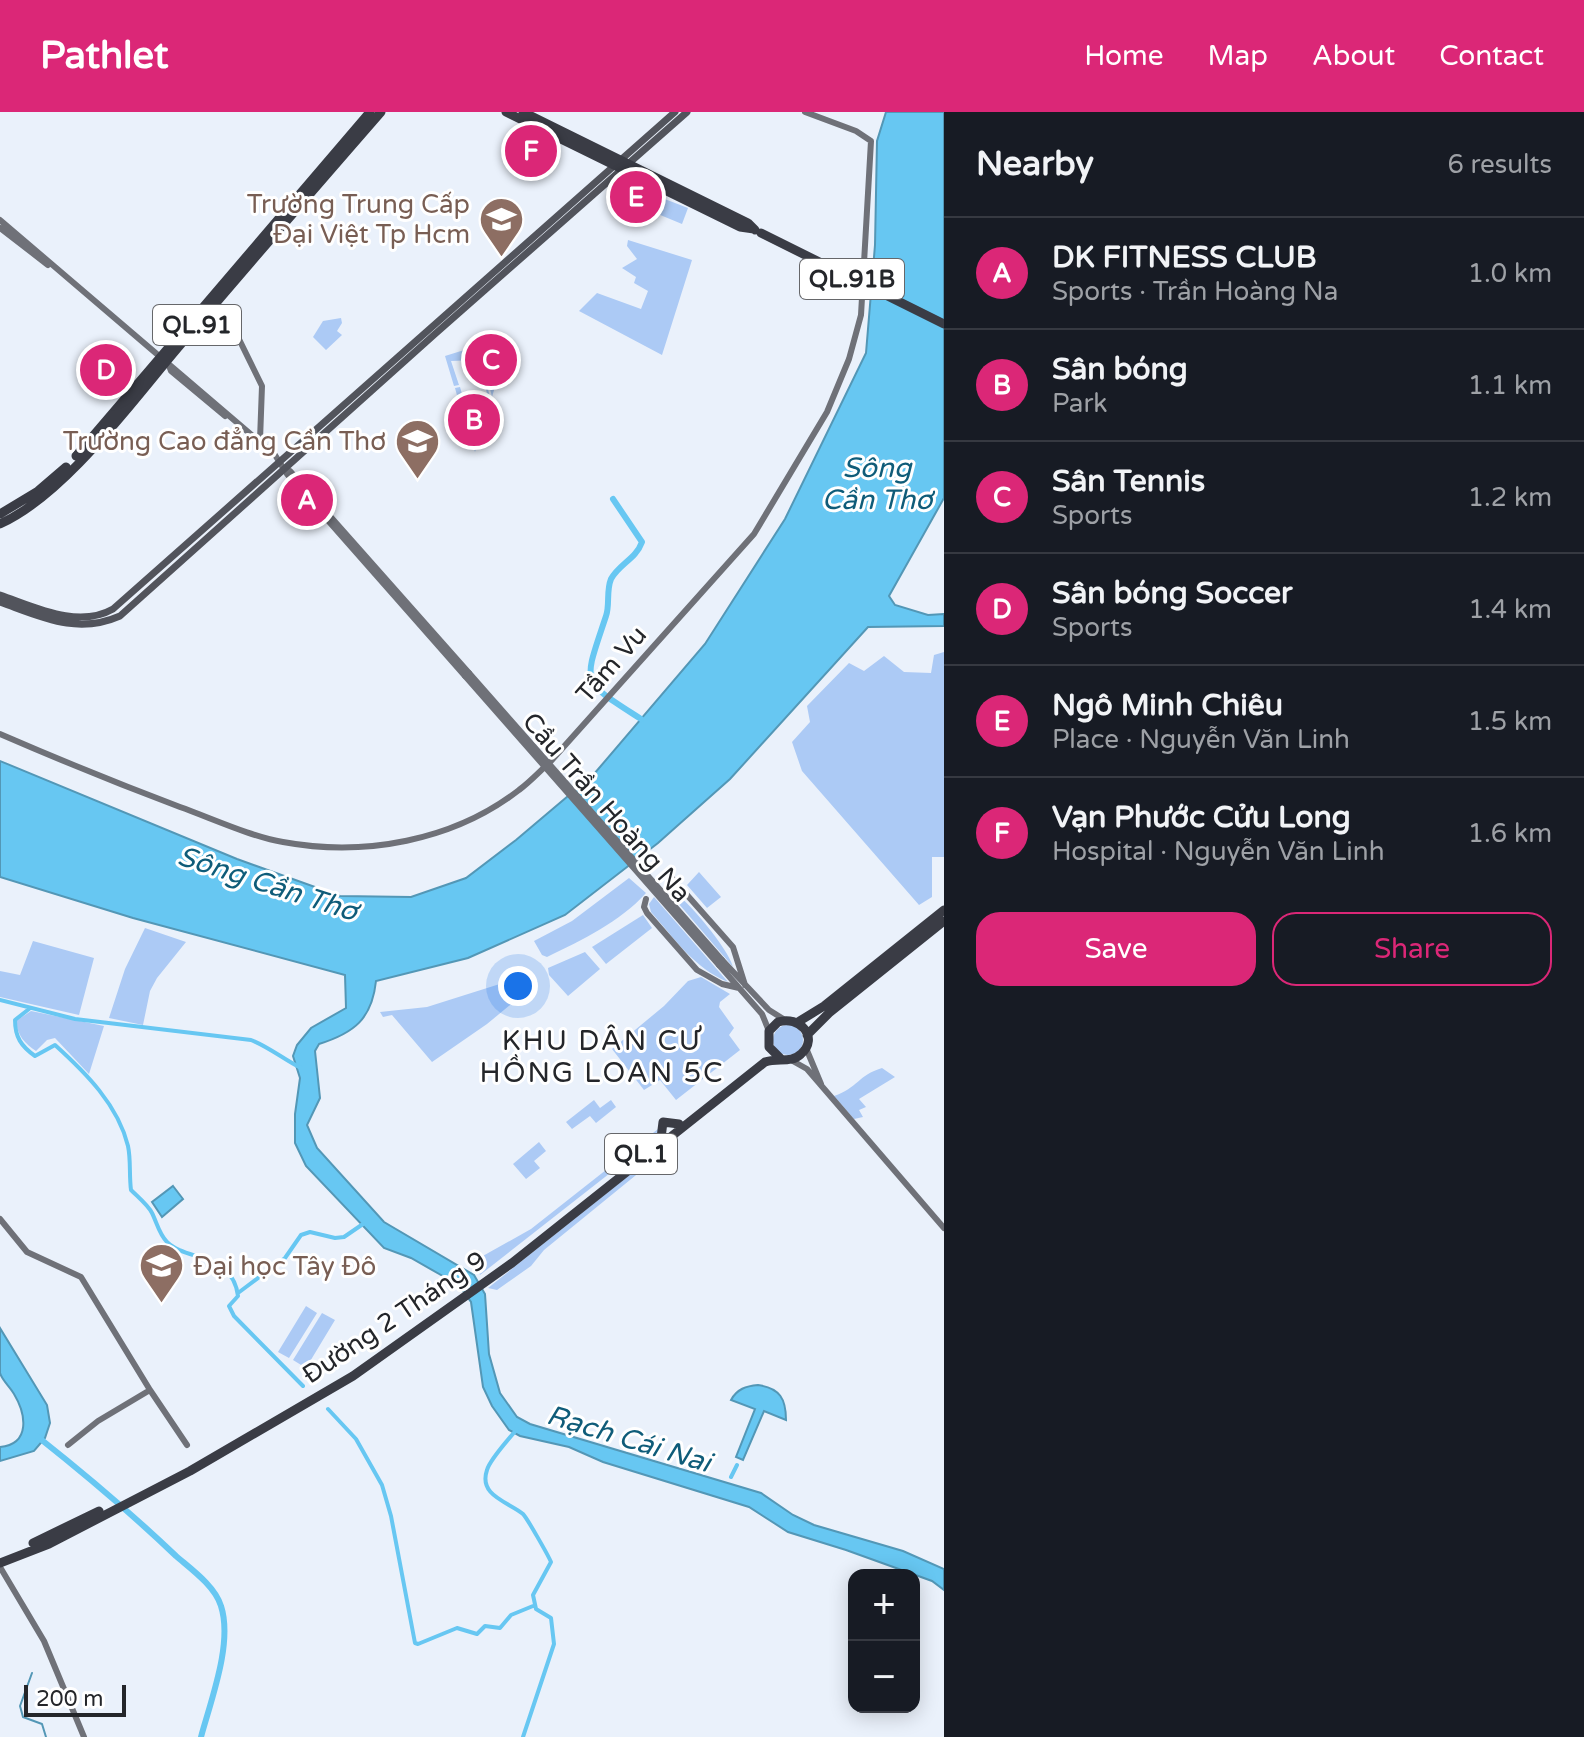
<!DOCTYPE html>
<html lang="en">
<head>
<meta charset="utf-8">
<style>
  :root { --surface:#171b24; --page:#242831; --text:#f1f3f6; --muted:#9ea1a6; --line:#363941; --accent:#db2777 }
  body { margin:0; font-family:"Varela Round",sans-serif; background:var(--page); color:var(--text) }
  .controls { position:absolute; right:24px; bottom:24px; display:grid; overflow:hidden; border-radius:16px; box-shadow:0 4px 20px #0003 }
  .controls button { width:72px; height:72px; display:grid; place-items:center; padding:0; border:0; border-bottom:2px solid var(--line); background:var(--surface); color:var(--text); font:40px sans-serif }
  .scale { position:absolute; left:24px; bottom:20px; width:102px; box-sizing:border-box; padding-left:8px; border:4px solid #24262a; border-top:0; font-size:22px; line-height:28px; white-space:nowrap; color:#24262a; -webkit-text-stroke:6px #fff; paint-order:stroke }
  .you { position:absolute; left:518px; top:874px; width:28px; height:28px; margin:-20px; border:6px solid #fff; border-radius:50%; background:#1a73e8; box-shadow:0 0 0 12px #1a73e833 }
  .badge { display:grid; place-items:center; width:52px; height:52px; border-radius:50%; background:var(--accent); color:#fff; font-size:26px; font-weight:700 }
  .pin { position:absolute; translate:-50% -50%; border:4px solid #fff; box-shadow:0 2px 8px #0006 }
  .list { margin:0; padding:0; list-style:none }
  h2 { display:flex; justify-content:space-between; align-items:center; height:104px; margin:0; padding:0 32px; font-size:34px }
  h2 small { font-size:26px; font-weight:400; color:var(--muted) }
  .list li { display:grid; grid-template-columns:52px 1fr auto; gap:24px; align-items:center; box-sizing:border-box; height:112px; padding:0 32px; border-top:2px solid var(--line) }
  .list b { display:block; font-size:30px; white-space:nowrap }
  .list p { margin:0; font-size:26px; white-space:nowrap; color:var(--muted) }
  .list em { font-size:26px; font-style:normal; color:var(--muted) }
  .actions { display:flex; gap:16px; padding:24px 32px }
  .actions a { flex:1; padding:18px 0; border:2px solid var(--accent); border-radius:24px; text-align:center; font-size:28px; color:var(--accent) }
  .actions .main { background:var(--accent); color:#fff }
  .map { position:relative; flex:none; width:944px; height:1625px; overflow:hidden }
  header { display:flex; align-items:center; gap:48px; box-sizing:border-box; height:112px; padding:0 40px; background:var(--accent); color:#fff }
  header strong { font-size:38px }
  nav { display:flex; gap:44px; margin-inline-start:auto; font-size:28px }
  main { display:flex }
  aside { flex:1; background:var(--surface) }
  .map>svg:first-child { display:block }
</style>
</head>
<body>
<header>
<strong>Pathlet</strong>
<nav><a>Home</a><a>Map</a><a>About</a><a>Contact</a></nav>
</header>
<main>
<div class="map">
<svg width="944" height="1625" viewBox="0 0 944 1625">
  <rect width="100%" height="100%" fill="#eaf1fb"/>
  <path fill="#accaf5" d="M618 69 688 96 682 112 612 83V77Z
    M628 128 692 148 662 243 579 199 597 181 641 197 648 179 634 171 636 165 622 156 637 147 627 134Z
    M341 206 342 211 337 219 342 223 326 238 313 225 323 209Z
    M506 225 508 231 492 285 481 239 486 240 485 236 480 237 479 233Z
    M477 234 491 289 461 298 455 276 460 275 465 292 488 285 478 248 451 249 459 273 454 274 445 244Z
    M491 291 475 340 462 300Z
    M944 540V745H932V785L919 793 802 659 792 630 810 610 807 594 849 551 864 559 884 544 904 560 931 561 934 543Z
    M699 760 721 785 707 796 687 773Z
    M629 766 646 781C620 810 582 828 547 845L542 843 534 829 572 809Z
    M669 776C687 787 728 836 733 855L666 777Z
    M654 785 728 870C694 856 675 827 651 800L649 792Z
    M643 803 652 816 606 852 592 835Z
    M145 816 186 830 157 866 150 879 143 913 109 906 125 857Z
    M33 829 94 846 79 903 0 885V859L20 863Z
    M585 840 600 857 568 884 549 863 548 856Z
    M531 862 538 870 487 912 432 950 392 903 383 905 380 900 427 895Z
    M701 865 730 882 720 890 719 895 734 916 729 923 740 938 676 988 660 968 644 978 612 937 664 894 688 869Z
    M31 899 104 914 89 962 55 926 47 928 36 939C25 932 17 923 16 909Z
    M773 928a15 15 0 1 1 30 0a15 15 0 1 1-30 0Z
    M882 956 895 965 859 987 866 995 859 998 863 1005 854 1007 834 984C858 976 858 963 882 956Z
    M594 988 600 996 611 988 616 995 596 1011 590 1004 572 1017 566 1010Z
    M658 1017 657 1024 651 1029 480 1163 477 1156 481 1145 531 1117Z
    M539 1030 546 1039 534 1049 540 1056 526 1067 513 1052Z
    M668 1032 671 1034 668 1037 544 1138 531 1154 497 1178 488 1176Z
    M306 1194 317 1201 289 1246 278 1240Z
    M322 1201 335 1208 306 1256 293 1248Z"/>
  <path fill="#67c7f2" stroke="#5397b6" stroke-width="2" d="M886 0H944V386L889 484 895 493 928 503 944 502V514L868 515 730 667 658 731 565 803 468 846 376 869C372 907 354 921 319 932L315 939 320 986 307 1013 317 1036 384 1110 474 1163 485 1182 489 1242 500 1281 517 1305 530 1312 761 1381 793 1403 814 1413 903 1439 944 1457V1478L932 1469 846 1438 788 1420 749 1395 603 1350 569 1335 520 1324 509 1318 492 1294 483 1275 471 1190 460 1175 448 1167 411 1146 384 1136 306 1054 295 1031V1002L300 966 293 944 297 933 311 916 346 896 345 863 133 806 0 765V649L237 747 340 784 411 785 466 766 516 728 594 662 705 532 785 407 866 241 875 133 877 29Z
    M173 1074 183 1087 162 1105 152 1090Z
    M0 1216 47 1293 50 1311 45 1326 34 1339 0 1349V1335C31 1332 26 1302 14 1282 10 1275 2 1268 0 1261 0 1248 0 1229 0 1216Z
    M758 1273C780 1276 786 1287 786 1308L764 1299 743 1348 736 1345 755 1297 731 1288C737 1277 746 1274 758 1273Z"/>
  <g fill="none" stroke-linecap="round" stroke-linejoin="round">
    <path stroke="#5397b6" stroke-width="2" d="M32 1561 20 1594 23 1605 42 1612 46 1625"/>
    <path stroke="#67c7f2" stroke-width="4" d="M0 888 75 907 251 928C269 935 283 947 301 956
      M29 897 15 908C15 925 21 934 35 944L55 933C86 961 118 993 128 1034 131 1048 129 1063 131 1078 138 1085 148 1093 152 1101 157 1111 159 1122 167 1130 186 1149 233 1141 238 1184L229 1194 234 1204 303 1274
      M238 1181 285 1146 301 1123 310 1120 335 1126 344 1125 363 1112
      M328 1297 356 1327 382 1373 391 1404 415 1531 418 1532 457 1516 477 1522 485 1514 500 1516 511 1503 533 1494
      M517 1317C509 1327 490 1347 487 1358 478 1384 509 1390 523 1402 527 1406 548 1443 551 1450L533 1483 536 1497 551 1506 554 1532 523 1625
      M731 1365 737 1353"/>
    <path stroke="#67c7f2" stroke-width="6" d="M613 387 642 430C636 447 619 452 611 467 606 479 610 493 606 504 583 574 579 567 641 607
      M38 1325C86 1363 132 1402 176 1444 191 1457 215 1474 221 1494 233 1531 211 1588 201 1625"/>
    <path stroke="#6f7178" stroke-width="6" d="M0 108 275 343 287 362 465 564
      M0 116 48 153
      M203 206 235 219 262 274 260 328
      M169 254 171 259 225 304
      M286 359H290L469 561
      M0 622C60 648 119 672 180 695 211 706 252 725 283 730 364 745 453 729 519 678 530 670 540 659 551 649L754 422 827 300 849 247 861 203 871 29 856 19 805 0
      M672 766 733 835 745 873
      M646 787 644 795 647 801 697 858 722 872 739 876
      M722 848 769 898 785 908
      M719 853 762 902 769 919
      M806 936 821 972
      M791 948 807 957 944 1116
      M0 1107 27 1140 81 1165 150 1278 98 1309 68 1333
      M150 1278 187 1333
      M0 1455 44 1529 84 1625"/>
    <path stroke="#52545c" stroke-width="7" d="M0 483C35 495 78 517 113 497L675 0
      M0 490C42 505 77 523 120 504L435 222 687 0"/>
    <path stroke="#3a3c45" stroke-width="9" d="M506 0 740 115 754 117
      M523 0 748 111 755 118
      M76 344 370 0
      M0 402 38 379 66 355
      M0 412C66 382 133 288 181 232 247 154 314 77 381 0
      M798 910 824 894 944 798
      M807 923 829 901 944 809
      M661 1026 663 1010 679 1012
      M33 1431 99 1399
      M0 1451 49 1432 190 1359 353 1264 512 1151 765 950C777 945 791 952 801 942 820 925 799 903 778 910L769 919V935L780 946"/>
    <path stroke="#6f7178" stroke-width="6" d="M469 561 722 848
      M465 564 719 853"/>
    <path stroke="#3a3c45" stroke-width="9" d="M761 121 944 212"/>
  </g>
  <defs>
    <symbol id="university-pin" viewBox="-11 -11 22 30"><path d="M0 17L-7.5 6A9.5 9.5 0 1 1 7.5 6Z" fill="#8d6e63" stroke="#fff"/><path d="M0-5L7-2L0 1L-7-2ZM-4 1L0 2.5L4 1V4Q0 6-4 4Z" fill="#fff"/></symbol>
  </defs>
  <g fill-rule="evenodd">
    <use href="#university-pin" x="476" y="82" width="51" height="69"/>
    <use href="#university-pin" x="392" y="304" width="51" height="69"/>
    <use href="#university-pin" x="136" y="1128" width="51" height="69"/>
  </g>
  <g text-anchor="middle" stroke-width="6" stroke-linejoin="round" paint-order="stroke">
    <g fill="#fff" stroke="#66676a" stroke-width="2">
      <rect x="800" y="147" width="104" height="40" rx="6"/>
      <rect x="153" y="193" width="88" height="40" rx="6"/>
      <rect x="605" y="1022" width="72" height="40" rx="6"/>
    </g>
    <g font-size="24" font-weight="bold" fill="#24262a">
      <text x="852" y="175">QL.91B</text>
      <text x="197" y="221">QL.91</text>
      <text x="641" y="1050">QL.1</text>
    </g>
    <g font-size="26" fill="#785e54" stroke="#fff" text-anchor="end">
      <text x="470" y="101">Trường Trung Cấp<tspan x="470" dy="30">Đại Việt Tp Hcm</tspan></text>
      <text x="386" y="338">Trường Cao đẳng Cần Thơ</text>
      <text x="193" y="1163" text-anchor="start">Đại học Tây Đô</text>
    </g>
    <g font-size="26" fill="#24262a" stroke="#fff">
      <text transform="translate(611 552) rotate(-49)" y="9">Tầm Vu</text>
      <text transform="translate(607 695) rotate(49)" y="9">Cầu Trần Hoàng Na</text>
      <text transform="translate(394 1205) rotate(-34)" y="9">Đường 2 Tháng 9</text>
    </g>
    <g font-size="28" font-style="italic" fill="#0f5c79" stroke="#fff">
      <text x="877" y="365">Sông<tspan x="877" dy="32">Cần Thơ</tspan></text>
      <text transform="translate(268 771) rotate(18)" y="10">Sông Cần Thơ</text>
      <text transform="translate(629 1326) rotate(17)" y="10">Rạch Cái Nai</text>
    </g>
    <g font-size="28" letter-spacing="2" fill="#24262a" stroke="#fff">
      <text x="602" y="938">KHU DÂN CƯ<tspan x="602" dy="32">HỒNG LOAN 5C</tspan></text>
    </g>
  </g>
</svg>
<div class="controls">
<button>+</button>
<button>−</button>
</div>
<div class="scale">200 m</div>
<div class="you"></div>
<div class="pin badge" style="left:307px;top:388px">A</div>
<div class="pin badge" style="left:474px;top:308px">B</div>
<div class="pin badge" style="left:491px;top:248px">C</div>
<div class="pin badge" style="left:106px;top:258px">D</div>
<div class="pin badge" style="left:636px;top:85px">E</div>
<div class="pin badge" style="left:531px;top:39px">F</div>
</div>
<aside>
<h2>Nearby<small>6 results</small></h2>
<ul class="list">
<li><span class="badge">A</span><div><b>DK FITNESS CLUB</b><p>Sports · Trần Hoàng Na</p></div><em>1.0 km</em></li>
<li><span class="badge">B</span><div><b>Sân bóng</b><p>Park</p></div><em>1.1 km</em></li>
<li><span class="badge">C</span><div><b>Sân Tennis</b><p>Sports</p></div><em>1.2 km</em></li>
<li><span class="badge">D</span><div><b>Sân bóng Soccer</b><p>Sports</p></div><em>1.4 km</em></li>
<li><span class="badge">E</span><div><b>Ngô Minh Chiêu</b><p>Place · Nguyễn Văn Linh</p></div><em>1.5 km</em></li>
<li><span class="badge">F</span><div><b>Vạn Phước Cửu Long</b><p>Hospital · Nguyễn Văn Linh</p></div><em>1.6 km</em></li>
</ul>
<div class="actions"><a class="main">Save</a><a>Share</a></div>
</aside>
</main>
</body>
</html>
